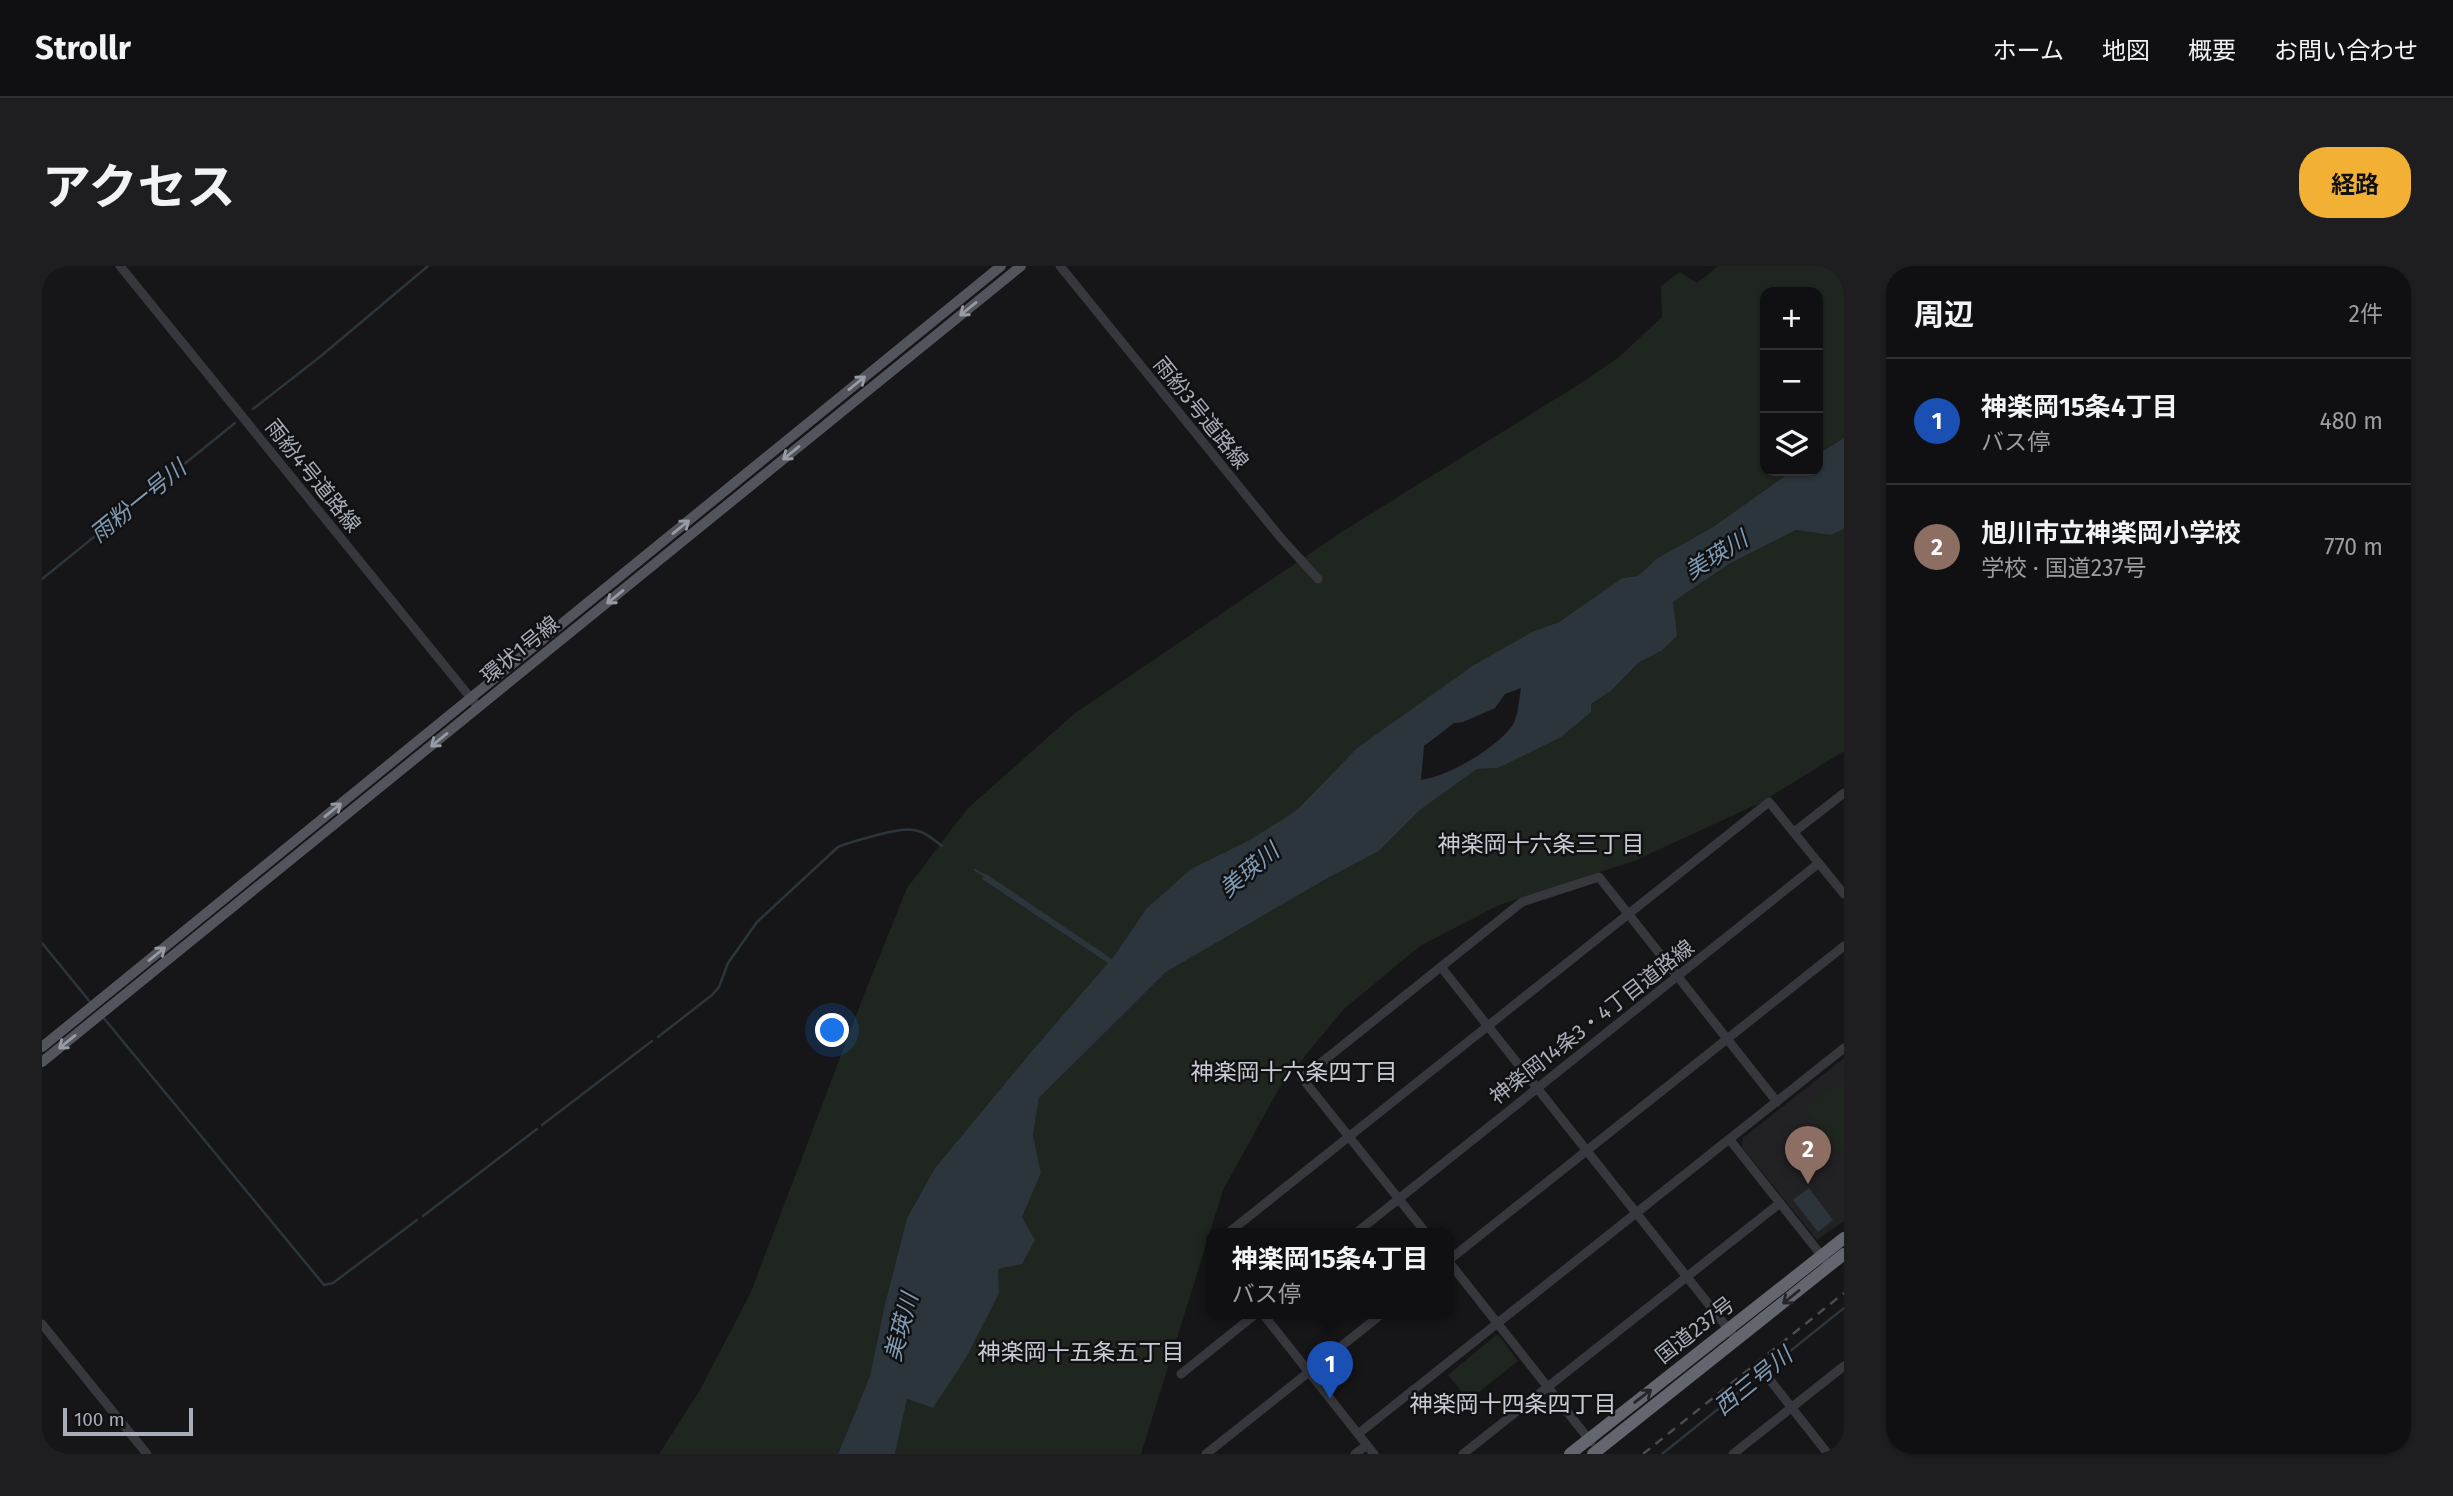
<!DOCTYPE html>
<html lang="ja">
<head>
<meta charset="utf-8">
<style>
  :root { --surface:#101012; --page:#1e1e20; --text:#f1f3f6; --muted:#9c9d9f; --line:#303032; --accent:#f2b134 }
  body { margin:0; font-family:"Fira Sans","Noto Sans JP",sans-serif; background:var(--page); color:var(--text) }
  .controls { position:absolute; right:21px; top:21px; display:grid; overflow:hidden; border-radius:14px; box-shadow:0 2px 5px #0004 }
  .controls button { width:63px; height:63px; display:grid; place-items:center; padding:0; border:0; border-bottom:2px solid var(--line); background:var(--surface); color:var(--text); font:35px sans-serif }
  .scale { position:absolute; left:21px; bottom:18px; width:130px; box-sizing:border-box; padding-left:7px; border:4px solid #a8adb8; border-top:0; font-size:19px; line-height:24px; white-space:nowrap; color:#a8adb8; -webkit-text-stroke:5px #111113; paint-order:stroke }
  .you { position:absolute; left:791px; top:765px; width:24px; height:24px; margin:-18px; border:5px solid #fff; border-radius:50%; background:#1a73e8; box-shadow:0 0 0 10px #1a73e833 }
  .badge { display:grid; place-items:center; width:46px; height:46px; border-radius:50%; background:var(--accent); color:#fff; font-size:23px; font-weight:700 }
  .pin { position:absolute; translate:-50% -58px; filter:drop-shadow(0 2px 4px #0008) }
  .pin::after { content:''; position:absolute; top:37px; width:24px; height:21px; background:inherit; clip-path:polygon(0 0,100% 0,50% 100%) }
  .popup { position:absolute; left:1164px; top:962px; width:248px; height:91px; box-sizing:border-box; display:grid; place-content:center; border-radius:14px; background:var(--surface); filter:drop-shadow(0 2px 5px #0005); font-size:23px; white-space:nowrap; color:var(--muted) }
  .popup b { font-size:26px; color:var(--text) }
  .popup::after { content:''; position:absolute; left:50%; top:100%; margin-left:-14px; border:14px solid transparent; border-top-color:var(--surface) }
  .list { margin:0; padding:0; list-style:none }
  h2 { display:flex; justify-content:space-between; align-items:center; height:91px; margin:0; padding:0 28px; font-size:30px }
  h2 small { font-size:23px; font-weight:400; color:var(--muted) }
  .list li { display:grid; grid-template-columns:46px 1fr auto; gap:21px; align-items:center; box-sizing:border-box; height:126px; padding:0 28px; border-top:2px solid var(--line) }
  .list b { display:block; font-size:26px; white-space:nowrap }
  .list p { margin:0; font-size:23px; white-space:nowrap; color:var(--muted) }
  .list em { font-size:23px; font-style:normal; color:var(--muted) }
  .icon { flex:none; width:38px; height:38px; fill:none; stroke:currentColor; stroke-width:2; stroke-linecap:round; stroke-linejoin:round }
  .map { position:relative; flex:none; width:1802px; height:1188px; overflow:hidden; border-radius:28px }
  header { display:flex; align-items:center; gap:42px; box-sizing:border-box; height:98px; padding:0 35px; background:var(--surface); border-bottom:2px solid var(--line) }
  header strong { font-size:33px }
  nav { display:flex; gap:38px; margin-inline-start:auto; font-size:24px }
  .intro { display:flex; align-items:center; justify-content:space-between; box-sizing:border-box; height:168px; padding:0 42px }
  h1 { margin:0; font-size:49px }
  .button { padding:18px 32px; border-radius:28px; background:var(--accent); color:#111; font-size:24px; font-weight:700 }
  main { display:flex; gap:42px; padding:0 42px }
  aside { flex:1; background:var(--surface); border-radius:28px; box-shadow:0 2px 5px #0004 }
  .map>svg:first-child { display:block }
</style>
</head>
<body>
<header>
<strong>Strollr</strong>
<nav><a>ホーム</a><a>地図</a><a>概要</a><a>お問い合わせ</a></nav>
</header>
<div class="intro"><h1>アクセス</h1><a class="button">経路</a></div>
<main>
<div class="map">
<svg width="1802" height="1188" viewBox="0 0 1802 1188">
  <rect width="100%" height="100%" fill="#161618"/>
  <path fill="#222225" d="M1802 792V955L1775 974 1700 881 1701 872Z"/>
  <path fill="#1e261f" d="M1676 0H1802V172L1776 188V26H1723V205H1750L1671 261 1614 293 1596 310 1580 312 1517 356 1490 366 1315 482 1255 544 1104 643 1070 693 989 786 893 902 865 952 842 1042 828 1110 796 1188H617L658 1124 709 1026 823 726 865 622 925 543 1032 448 1298 267 1539 117 1577 91 1620 51 1619 20 1638 6 1655 17Z
    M1802 263V485L1718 537 1592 595 1457 639 1378 680 1301 744 1239 819 1181 924 1099 1188H853L865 1133 891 1142 999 907 991 869 997 832 1124 706 1284 613 1337 585 1378 544 1435 503 1456 502 1569 425 1596 397 1619 385 1631 336 1687 298 1754 264 1789 269Z
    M1802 812V894L1763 843Z
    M1454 1069 1457 1070 1476 1095 1427 1134 1406 1109Z"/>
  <path fill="#2c353c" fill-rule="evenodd" d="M1802 172V263L1789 269 1754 264 1687 298 1631 336 1635 370 1619 385 1596 397 1569 425 1549 438V446L1519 471 1456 502 1435 503 1378 544 1337 585 1284 613 1124 706 997 832 991 869 999 907 980 951 993 974 980 998 956 1003 957 1027 925 1090 891 1142 865 1133 853 1188H796L828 1110 842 1042 865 952 893 902 989 786 1066 697 940 613 944 608 1070 693 1104 643 1149 603 1208 574 1255 544 1315 482 1432 399 1490 366 1517 356 1580 312 1596 310 1614 293 1671 261 1750 205H1776V188ZM1479 422C1477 433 1476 452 1470 460 1453 483 1407 510 1379 514L1382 480 1412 457 1421 456 1453 442 1463 428Z
    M1767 922 1791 954 1776 966 1751 934Z"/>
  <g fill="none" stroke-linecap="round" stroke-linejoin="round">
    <path stroke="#2c353c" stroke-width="2.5" d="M211 143 279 90 386 0
      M0 313 193 157
      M933 604 945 611
      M0 677 49 737
      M60 750 282 1019 291 1017 375 954
      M616 771 670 729 677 721 686 697 715 656 796 581C808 576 859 561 871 564 882 565 891 573 900 580
      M500 859 610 775
      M381 950 495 863
      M1620 1188 1802 1042"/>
    <path stroke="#37383d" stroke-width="9" d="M78 0 432 436
      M1018 0 1238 271 1276 313
      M1752 566 1802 527
      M1399 701 1695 1074
      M1688 874 1787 999
      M1186 967 1727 536 1802 628
      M1314 967 1777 597
      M1384 967 1260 812 1480 636 1557 611 1735 836
      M1407 994 1802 680
      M1407 996 1549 1176
      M1220 1047 1332 1188
      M0 1058 105 1188
      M1139 1108 1215 1047
      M1728 1114 1786 1188
      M1316 1168 1802 782
      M1164 1188 1341 1047
      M1313 1188 1325 1179
      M1421 1188 1738 937
      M1691 1188 1802 1100"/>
    <path stroke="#53555c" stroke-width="10" d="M0 781 959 0
      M0 796 979 0"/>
    <path stroke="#63666e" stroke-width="12" d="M1528 1188 1802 972
      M1551 1188 1802 988"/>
    <path stroke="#4a4c52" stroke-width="2.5" stroke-dasharray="9 7" stroke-linecap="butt" d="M1601 1188 1802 1027"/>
  </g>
  <defs><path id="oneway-shaft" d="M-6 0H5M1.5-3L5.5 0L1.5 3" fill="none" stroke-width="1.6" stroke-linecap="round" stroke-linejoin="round" transform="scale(1.75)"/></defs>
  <g stroke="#979ba6">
    <use href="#oneway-shaft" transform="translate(926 43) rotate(141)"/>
    <use href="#oneway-shaft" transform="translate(815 117) rotate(-39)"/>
    <use href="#oneway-shaft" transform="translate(749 187) rotate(141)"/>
    <use href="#oneway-shaft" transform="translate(639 261) rotate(-39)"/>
    <use href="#oneway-shaft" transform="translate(573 331) rotate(141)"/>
    <use href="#oneway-shaft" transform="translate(397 474) rotate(141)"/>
    <use href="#oneway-shaft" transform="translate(291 544) rotate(-39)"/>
    <use href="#oneway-shaft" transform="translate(115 688) rotate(-39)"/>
    <use href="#oneway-shaft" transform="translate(25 776) rotate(141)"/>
  </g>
  <g stroke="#26262a">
    <use href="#oneway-shaft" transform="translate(1749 1031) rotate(141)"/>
    <use href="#oneway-shaft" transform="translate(1601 1130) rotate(-38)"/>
  </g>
  <g text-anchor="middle" stroke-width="5" stroke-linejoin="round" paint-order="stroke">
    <g font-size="21" fill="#a8adb8" stroke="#111113">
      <text transform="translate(1159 147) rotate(51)" y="7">雨紛3号道路線</text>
      <text transform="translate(271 210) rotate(51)" y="7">雨紛4号道路線</text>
      <text transform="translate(478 384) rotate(-39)" y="7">環状1号線</text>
      <text transform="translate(1550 756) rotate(-38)" y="7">神楽岡14条3・4丁目道路線</text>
      <text transform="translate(1653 1064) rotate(-38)" y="7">国道237号</text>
    </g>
    <g font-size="23" font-style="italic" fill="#7f9bb3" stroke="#111113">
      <text transform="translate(96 235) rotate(-39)" y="8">雨粉一号川</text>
      <text transform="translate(1674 289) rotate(-32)" y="8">美瑛川</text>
      <text transform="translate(1207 604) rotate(-40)" y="8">美瑛川</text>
      <text transform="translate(859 1061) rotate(-75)" y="8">美瑛川</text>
      <text transform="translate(1711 1115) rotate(-39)" y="8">西三号川</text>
    </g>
    <g font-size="23" fill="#c9ccd4" stroke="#111113">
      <text x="1499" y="586">神楽岡十六条三丁目</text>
      <text x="1252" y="814">神楽岡十六条四丁目</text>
      <text x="1039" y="1094">神楽岡十五条五丁目</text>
      <text x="1471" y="1146">神楽岡十四条四丁目</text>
    </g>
  </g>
</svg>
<div class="controls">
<button>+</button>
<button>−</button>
<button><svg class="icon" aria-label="layers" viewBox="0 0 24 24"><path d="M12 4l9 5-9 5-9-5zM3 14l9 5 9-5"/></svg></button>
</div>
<div class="scale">100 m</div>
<div class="you"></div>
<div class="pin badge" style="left:1288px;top:1133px;background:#1a4fb4">1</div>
<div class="popup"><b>神楽岡15条4丁目</b>バス停</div>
<div class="pin badge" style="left:1766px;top:918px;background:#8d6e63">2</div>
</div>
<aside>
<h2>周辺<small>2件</small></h2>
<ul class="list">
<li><span class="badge" style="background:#1a4fb4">1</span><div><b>神楽岡15条4丁目</b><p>バス停</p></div><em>480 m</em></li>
<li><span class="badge" style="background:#8d6e63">2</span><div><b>旭川市立神楽岡小学校</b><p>学校 · 国道237号</p></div><em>770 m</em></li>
</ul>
</aside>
</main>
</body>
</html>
